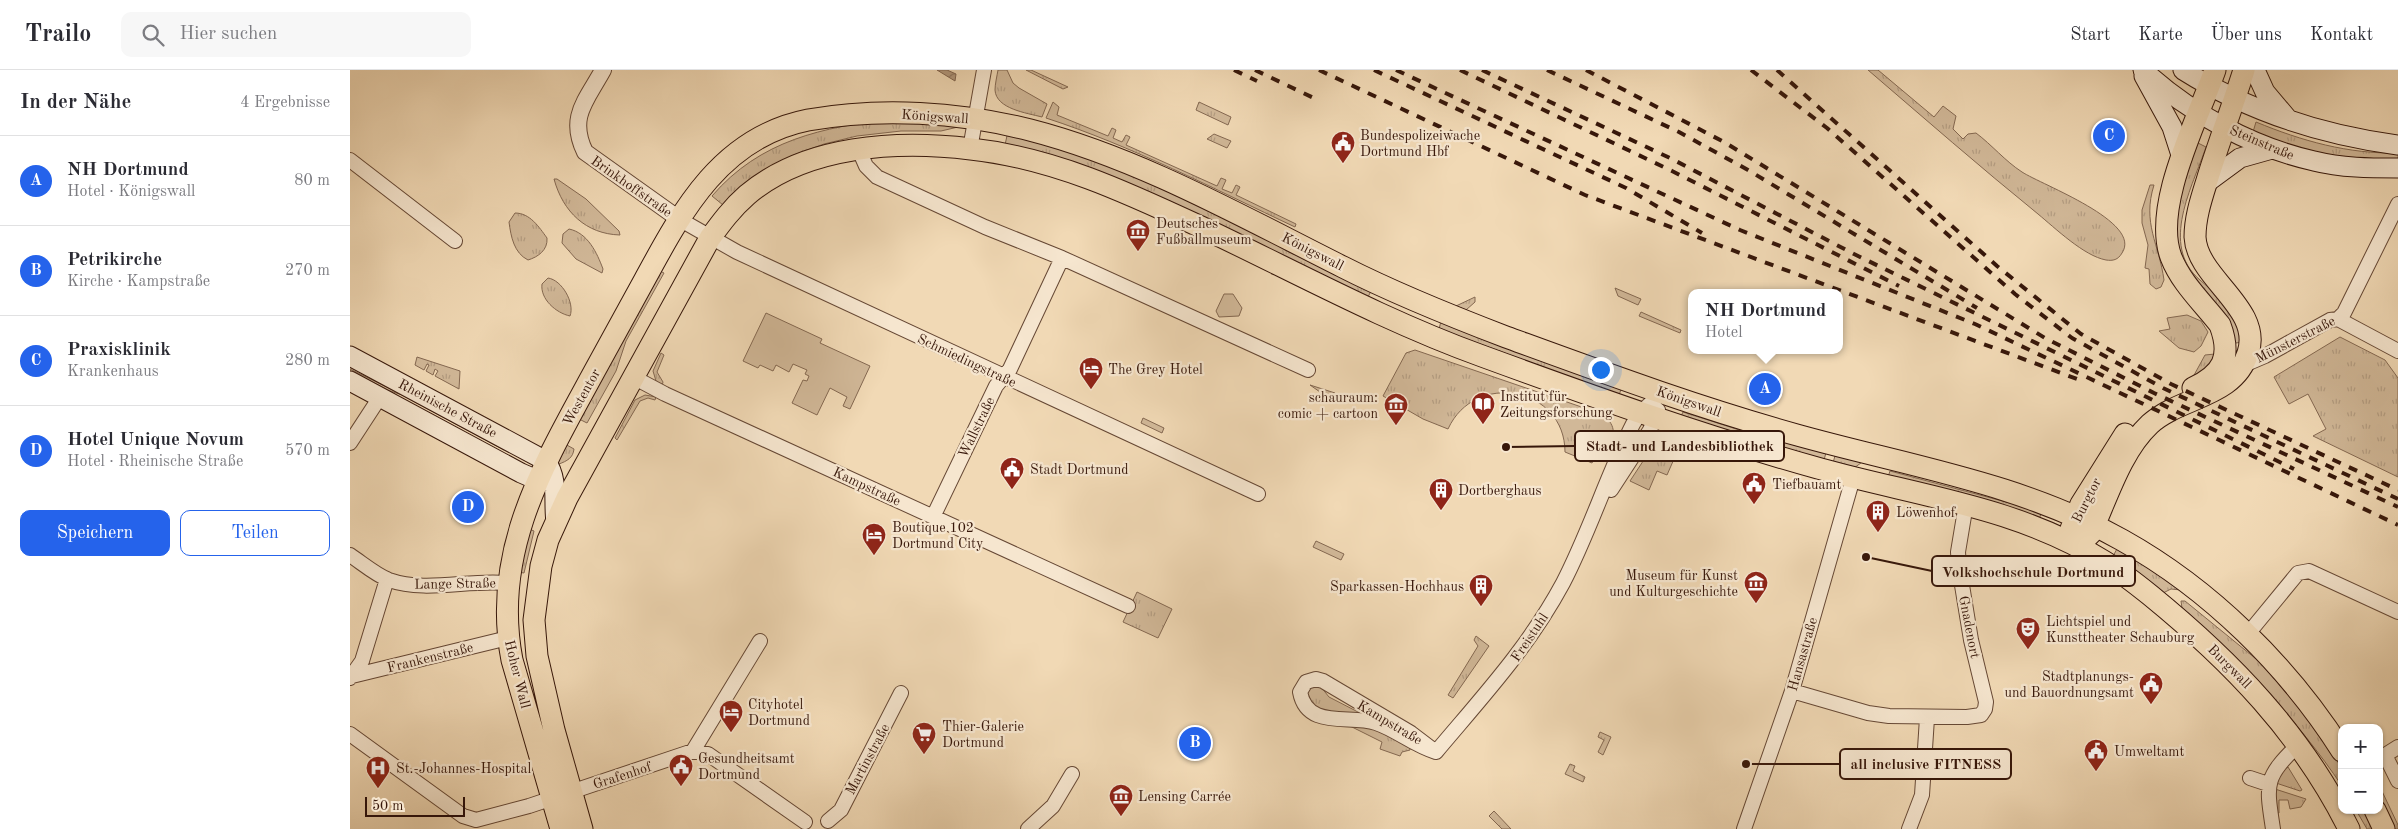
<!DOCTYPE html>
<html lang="de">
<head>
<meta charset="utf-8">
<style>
  :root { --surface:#fff; --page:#f7f7f7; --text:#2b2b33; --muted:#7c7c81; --line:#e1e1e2; --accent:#2563eb }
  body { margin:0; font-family:"Old Standard TT",serif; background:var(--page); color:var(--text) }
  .controls { position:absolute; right:15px; bottom:15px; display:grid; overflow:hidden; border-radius:10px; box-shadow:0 1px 4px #0004 }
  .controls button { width:45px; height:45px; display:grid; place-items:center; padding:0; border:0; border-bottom:1px solid var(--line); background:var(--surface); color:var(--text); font:25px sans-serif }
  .scale { position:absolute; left:15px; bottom:12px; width:100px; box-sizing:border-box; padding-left:5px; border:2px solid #37170a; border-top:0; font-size:14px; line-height:18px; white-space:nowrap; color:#37170a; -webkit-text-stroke:4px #f6e6cf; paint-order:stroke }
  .you { position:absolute; left:1250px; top:299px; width:18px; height:18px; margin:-12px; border:4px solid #fff; border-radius:50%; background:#1a73e8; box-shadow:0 0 0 8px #1a73e833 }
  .badge { display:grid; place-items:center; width:32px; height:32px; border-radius:50%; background:var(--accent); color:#fff; font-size:16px; font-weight:700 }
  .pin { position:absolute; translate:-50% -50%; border:2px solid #fff; box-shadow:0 1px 5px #0006 }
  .popup { position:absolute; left:1338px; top:219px; width:155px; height:65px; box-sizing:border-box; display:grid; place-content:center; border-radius:10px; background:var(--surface); filter:drop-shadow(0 1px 4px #0005); font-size:16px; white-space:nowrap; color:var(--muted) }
  .popup b { font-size:19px; color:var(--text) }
  .popup::after { content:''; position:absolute; left:50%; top:100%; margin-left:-10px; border:10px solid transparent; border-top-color:var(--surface) }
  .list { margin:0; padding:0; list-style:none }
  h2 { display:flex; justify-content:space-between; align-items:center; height:65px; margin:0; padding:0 20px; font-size:21px }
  h2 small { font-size:16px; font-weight:400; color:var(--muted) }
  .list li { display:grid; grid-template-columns:32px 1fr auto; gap:15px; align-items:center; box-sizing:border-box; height:90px; padding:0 20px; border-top:1px solid var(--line) }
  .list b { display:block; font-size:19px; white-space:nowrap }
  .list p { margin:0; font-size:16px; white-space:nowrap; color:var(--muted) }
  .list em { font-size:16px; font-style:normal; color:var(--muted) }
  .actions { display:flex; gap:10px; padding:15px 20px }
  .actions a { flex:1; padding:11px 0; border:1px solid var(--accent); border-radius:10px; text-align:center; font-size:18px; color:var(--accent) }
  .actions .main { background:var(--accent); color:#fff }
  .icon { flex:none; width:28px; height:28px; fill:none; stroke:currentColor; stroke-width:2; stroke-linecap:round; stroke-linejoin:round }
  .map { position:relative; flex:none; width:2048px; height:759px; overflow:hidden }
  header { display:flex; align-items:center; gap:30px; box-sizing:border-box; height:70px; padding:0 25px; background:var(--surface); border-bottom:1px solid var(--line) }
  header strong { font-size:24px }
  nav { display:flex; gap:28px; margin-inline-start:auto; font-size:18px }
  .search { width:350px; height:45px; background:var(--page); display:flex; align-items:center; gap:12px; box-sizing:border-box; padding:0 18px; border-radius:10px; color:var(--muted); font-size:19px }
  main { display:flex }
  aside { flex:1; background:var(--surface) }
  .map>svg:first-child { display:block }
</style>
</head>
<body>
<header>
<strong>Trailo</strong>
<div class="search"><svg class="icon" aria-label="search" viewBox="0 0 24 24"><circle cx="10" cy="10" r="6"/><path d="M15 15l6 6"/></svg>Hier suchen</div>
<nav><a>Start</a><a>Karte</a><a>Über uns</a><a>Kontakt</a></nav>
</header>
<main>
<aside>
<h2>In der Nähe<small>4 Ergebnisse</small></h2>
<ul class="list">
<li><span class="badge">A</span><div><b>NH Dortmund</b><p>Hotel · Königswall</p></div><em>80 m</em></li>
<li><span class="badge">B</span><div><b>Petrikirche</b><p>Kirche · Kampstraße</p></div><em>270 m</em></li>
<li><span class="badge">C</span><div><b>Praxisklinik</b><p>Krankenhaus</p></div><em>280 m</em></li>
<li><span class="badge">D</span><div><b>Hotel Unique Novum</b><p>Hotel · Rheinische Straße</p></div><em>570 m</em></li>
</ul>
<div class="actions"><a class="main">Speichern</a><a>Teilen</a></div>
</aside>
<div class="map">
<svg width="2048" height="759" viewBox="0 0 2048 759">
  <defs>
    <pattern id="grass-tufts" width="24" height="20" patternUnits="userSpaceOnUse" patternTransform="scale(1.25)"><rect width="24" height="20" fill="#d1b898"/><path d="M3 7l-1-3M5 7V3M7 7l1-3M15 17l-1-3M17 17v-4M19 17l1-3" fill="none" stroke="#b49d82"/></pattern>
    <pattern id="water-waves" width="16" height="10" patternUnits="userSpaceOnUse" patternTransform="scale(1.25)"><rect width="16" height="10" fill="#b2977b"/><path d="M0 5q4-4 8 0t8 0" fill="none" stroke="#927a63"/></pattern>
  </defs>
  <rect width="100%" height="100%" fill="#f1d9b5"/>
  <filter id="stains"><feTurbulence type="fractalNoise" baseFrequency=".004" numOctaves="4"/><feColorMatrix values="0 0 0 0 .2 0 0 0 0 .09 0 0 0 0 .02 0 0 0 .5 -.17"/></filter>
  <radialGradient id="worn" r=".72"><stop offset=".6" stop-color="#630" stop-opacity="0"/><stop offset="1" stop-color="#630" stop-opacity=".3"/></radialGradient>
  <path fill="url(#grass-tufts)" stroke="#846851" d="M648 0H657L663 13 669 18 697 34 692 47C677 43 646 39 645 20 645 14 647 6 648 0Z
    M676 0H681L718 17 713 19Z
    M1518 0H1528L1584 47 1593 36 1606 46 1603 59 1613 69 1618 64 1626 63C1642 75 1655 91 1672 102 1692 115 1793 152 1772 183 1768 190 1763 191 1756 190 1734 186 1705 158 1688 144 1630 97 1574 48 1518 0Z
    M703 32 709 37 707 45 758 66 762 58 766 60 763 68 772 72 776 65 780 67 776 75 867 116 871 108 876 110 872 119 882 123 886 115 890 117 886 125 946 154 945 157C864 119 782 76 696 48Z
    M849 32 881 47 878 55 846 40Z
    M543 49 608 57 591 61H551L507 66 474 74 441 86 373 135 362 126C410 70 473 57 543 49Z
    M1906 52C1952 71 1998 84 2048 83V92L1968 85 1903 62Z
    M658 61 752 90 1022 219 1017 229 655 75Z
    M864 64 881 71 877 78 857 69Z
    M1846 72 1856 77C1843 116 1809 175 1850 210 1875 232 1884 240 1892 272L1886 273 1837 199 1828 176 1824 147Z
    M204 109H207L236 129 269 161 270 165C236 164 213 142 204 109Z
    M1800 115H1804C1792 153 1809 174 1814 210L1811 217 1806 219 1800 214 1799 199 1795 198 1798 175 1792 153V140Z
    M165 143C180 143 189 157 197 168 198 180 188 187 178 190 164 183 161 167 159 152Z
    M219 159C238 163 247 183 253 199L252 203 226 189 212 173 213 164Z
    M310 201 314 203 276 271 266 301 237 353 229 349Z
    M198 208C212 210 225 233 220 246 206 243 190 229 192 214Z
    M1265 218 1291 229 1288 235 1268 226Z
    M1125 227V232L1116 240 1106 236Z
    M1291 242 1331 260 1330 263 1289 246Z
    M1837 245 1851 251 1858 262 1851 276 1844 282 1829 278 1809 261 1820 259 1817 248Z
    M1091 251 1273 314 1269 325 1089 259Z
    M1990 267 2035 290 2048 308V407L1963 366 1976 359 1958 324 1939 334 1924 307Z
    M1065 280 1249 343C1265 352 1265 361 1262 378L1252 373 1242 393 1215 382C1215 317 1125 300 1098 359L1073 349 1033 326 1056 283Z
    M311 283 314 285 307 302 313 312 312 316 306 311 303 301Z
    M1865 284 1861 295 1843 307 1855 285Z
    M67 287 110 301 109 319 85 306 88 301 85 299 83 305 76 301 79 295 77 294 74 300 65 295Z
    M0 299 157 376 154 380 52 325 20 314 0 304Z
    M960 315 985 323 980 329Z
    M295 325 306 327 305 330 298 328 290 331 267 370 265 368 285 330Z
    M1333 342 1405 365 1477 379 1474 390 1331 346Z
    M793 348 814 358 812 363 791 353Z
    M1328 366 1372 380 1371 384 1350 375 1326 369Z
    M1314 371 1347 379 1344 388 1308 373Z
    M215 374 224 379C223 388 217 391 209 394L207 393Z
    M1301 379 1324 389 1317 405 1307 401 1299 420 1280 411Z
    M1486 382 1515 390 1504 398 1483 393Z
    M1540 401 1656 432 1693 439 1689 449 1538 407Z
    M179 459 184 461 174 503 168 502Z
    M966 471 994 484 991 490 963 477Z
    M1768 477 1831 520 1821 519 1813 523 1762 488Z
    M787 522 822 539 808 568 773 552Z
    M1831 531H1835L1911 593 1951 640 1992 698V716C1947 649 1891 592 1832 538Z
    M1126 566 1139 576 1103 628 1098 625 1128 576 1124 570Z
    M964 616 971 617 979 627 1010 643 1009 645H995L963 637 957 621Z
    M996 654 1023 656 1060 677V680L1052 682 1050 686 1030 679 1032 672Z
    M1250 662 1261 667 1253 685 1248 682 1254 670 1248 667Z
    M1220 694 1225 696 1223 701 1235 707 1233 712 1215 704Z
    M1938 697 1952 720 1950 721 1926 713 1933 700Z
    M2030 717 2048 755V759H2045L2029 725Z
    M1925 719 1956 729 1951 737 1940 739 1938 730H1929V743H1927Z
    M2006 740H2014L2024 759H2017Z
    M1144 741 1161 759H1152L1139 746Z"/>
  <path fill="#d1b898" stroke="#846851" d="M874 224H883L892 238 889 246 869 247 866 241Z
    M416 243 472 269 470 273 520 296 500 339 493 336 497 327 480 318 467 345 442 333 453 310 457 311 459 306 455 304 457 300 443 294 439 302 426 295 423 301 410 295 408 298 393 291Z"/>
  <path fill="url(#water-waves)" stroke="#81644e" d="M587 0H597L606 4 605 11Z"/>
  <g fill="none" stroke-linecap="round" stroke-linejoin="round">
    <defs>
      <path id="minor" d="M620 79 634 0
        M509 80 516 96 527 107 635 157 712 188 958 300
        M0 90 105 171
        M329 149 387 182 908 424
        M1988 249 2048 281
        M1894 295 1915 286 1980 250 1988 249 1994 243 2048 134
        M283 307 315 324 778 536
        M0 373 30 327
        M1261 420 1300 360 1308 340
        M583 447 646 316 660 299 712 188
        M0 485C12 493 26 505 39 510 76 523 119 509 157 513
        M1729 504 1730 477
        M1897 565 1948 503 1959 501 2048 542
        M2 606 158 568
        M0 608 12 591 37 509
        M966 609 973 611 1061 663 1086 682C1063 675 1047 660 1026 653 1000 644 957 660 950 622L956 612Z
        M1442 621 1518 643 1539 646 1617 647 1631 645 1635 639 1636 632 1621 570 1609 497 1608 482 1616 434
        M0 664 113 746 126 750 179 736 343 681 358 684 455 752
        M343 681 410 571
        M1086 682C1133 626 1178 578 1213 513 1240 461 1257 405 1283 354L1290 343 1313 322
        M2035 685 2048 711
        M2029 689 2048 677
        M1900 708 1918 714
        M478 751 491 740 551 623
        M678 759 703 736 722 704
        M1394 759 1442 621 1503 408
        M1559 759 1572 725 1577 648
        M1923 759C1916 713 1914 708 1949 674"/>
      <path id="tertiary" d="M253 0C236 31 218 47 235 82L329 149"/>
      <path id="secondary" d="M1793 0C1839 43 1902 77 1964 91 1992 98 2020 98 2048 98
        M1833 0C1898 41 1972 65 2048 75
        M1905 0 1915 22 1937 48
        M1794 6 1822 57 1832 88
        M1856 113 1890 88 1922 79
        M0 286 196 391C209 410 203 431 206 452
        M0 311 171 403 187 410 202 411"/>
      <path id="primary" d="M1843 318C1873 304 1882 287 1870 255 1853 233 1831 213 1821 187 1802 136 1848 49 1865 0
        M1721 459 1731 434 1775 364
        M1737 467 1741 463C1757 428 1771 381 1800 354 1831 326 1884 328 1898 283 1913 238 1847 209 1845 167 1845 145 1853 124 1859 104 1870 69 1883 35 1894 0
        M2025 740 2034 759
        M211 759 162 590C141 481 194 394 244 302 261 271 278 240 295 209 333 139 372 67 458 50 531 37 609 42 680 60 789 88 893 147 993 197 1046 224 1101 246 1156 267 1252 302 1349 338 1447 365 1558 396 1671 413 1772 470 1860 519 1938 596 1992 681
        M232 759 204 660 187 586 184 550 191 496 198 470 217 428 360 168C371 153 382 138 397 125 456 75 547 70 621 79 703 88 776 122 851 157 944 201 1035 251 1132 286 1244 327 1356 367 1471 399 1568 426 1668 437 1755 492 1771 502 1785 513 1800 525 1881 591 1952 664 1999 759"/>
    </defs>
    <use href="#minor" stroke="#664835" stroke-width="16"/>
    <use href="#tertiary" stroke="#664835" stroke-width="18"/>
    <use href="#secondary" stroke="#37170a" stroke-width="21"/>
    <use href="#primary" stroke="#37170a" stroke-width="23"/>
    <use href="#minor" stroke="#f6e6cf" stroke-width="14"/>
    <use href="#tertiary" stroke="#f6e6cf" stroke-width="16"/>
    <use href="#secondary" stroke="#f6e6cf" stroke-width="19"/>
    <use href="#primary" stroke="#f1d9b5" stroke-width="21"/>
    <path stroke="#37170a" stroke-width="4" stroke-dasharray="9 9" stroke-linecap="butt" d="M884 0 907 11
      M905 0 968 30
      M969 0 1235 125 1727 309
      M1024 0 1276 118 1352 163
      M1046 0 1390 160 1625 254 2048 455
      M1110 0 1322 101 1549 216
      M1132 0 1320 88 1504 184 1944 399
      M1197 0 1329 62 1398 100 1627 238
      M1236 0 1374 72 1695 268 1804 323 2048 437
      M1401 0 1477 58 1665 224 1722 268 1813 318 2048 429
      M1427 0 1647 196 1731 264 1821 314 2048 420"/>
  </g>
  <defs>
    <symbol id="civic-pin" viewBox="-11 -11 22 30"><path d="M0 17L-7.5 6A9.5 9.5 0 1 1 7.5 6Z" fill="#8f2418" stroke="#f6e6cf"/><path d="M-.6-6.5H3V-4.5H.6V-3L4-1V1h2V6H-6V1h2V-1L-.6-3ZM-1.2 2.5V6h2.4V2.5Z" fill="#fff"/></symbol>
    <symbol id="museum-pin" viewBox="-11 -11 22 30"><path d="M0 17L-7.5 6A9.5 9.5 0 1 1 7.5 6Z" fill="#8f2418" stroke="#f6e6cf"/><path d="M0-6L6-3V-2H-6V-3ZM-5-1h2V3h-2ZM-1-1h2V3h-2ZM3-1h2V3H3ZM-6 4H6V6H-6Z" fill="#fff"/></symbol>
    <symbol id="hotel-pin" viewBox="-11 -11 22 30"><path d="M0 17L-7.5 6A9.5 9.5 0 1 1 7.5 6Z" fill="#8f2418" stroke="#f6e6cf"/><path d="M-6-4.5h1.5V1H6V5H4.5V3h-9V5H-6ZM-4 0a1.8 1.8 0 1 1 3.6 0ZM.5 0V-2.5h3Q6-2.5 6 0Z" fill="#fff"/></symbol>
    <symbol id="library-pin" viewBox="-11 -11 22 30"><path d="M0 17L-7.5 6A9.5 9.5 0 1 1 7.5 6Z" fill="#8f2418" stroke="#f6e6cf"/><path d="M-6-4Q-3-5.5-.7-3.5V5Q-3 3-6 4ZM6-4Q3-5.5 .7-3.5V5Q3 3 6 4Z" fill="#fff"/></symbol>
    <symbol id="building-pin" viewBox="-11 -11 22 30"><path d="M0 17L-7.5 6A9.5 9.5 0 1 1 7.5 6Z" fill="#8f2418" stroke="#f6e6cf"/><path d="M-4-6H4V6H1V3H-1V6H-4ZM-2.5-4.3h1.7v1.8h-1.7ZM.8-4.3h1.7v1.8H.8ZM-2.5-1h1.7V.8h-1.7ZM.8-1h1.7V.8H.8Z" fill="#fff"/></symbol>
    <symbol id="theatre-pin" viewBox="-11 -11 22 30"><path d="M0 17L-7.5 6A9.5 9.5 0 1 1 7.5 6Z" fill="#8f2418" stroke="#f6e6cf"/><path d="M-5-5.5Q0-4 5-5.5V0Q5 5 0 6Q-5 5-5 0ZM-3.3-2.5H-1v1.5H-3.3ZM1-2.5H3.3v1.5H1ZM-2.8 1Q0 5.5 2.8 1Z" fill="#fff"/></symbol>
    <symbol id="supermarket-pin" viewBox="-11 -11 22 30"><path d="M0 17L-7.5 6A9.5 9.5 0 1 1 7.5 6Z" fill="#8f2418" stroke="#f6e6cf"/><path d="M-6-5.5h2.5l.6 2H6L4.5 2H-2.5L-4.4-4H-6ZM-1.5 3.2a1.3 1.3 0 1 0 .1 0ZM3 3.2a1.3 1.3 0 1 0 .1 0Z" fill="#fff"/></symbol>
    <symbol id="hospital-pin" viewBox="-11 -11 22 30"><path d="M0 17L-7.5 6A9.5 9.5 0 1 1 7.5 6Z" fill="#8f2418" stroke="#f6e6cf"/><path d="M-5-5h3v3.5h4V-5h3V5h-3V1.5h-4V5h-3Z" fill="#fff"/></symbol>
  </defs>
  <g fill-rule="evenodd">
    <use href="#civic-pin" x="979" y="59" width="28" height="38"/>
    <use href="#museum-pin" x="774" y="147" width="28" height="38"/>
    <use href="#hotel-pin" x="727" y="285" width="28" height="38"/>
    <use href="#library-pin" x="1119" y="320" width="28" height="38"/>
    <use href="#museum-pin" x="1032" y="321" width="28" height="38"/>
    <use href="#civic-pin" x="648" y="385" width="28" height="38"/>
    <use href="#civic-pin" x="1390" y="400" width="28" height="38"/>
    <use href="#building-pin" x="1077" y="406" width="28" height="38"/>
    <use href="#building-pin" x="1514" y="428" width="28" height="38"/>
    <use href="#hotel-pin" x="510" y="451" width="28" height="38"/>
    <use href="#museum-pin" x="1392" y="499" width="28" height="38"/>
    <use href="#building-pin" x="1117" y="502" width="28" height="38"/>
    <use href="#theatre-pin" x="1664" y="545" width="28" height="38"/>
    <use href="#civic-pin" x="1787" y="600" width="28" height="38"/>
    <use href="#hotel-pin" x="367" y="628" width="28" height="38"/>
    <use href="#supermarket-pin" x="560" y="650" width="28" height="38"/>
    <use href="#civic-pin" x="1732" y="667" width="28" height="38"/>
    <use href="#civic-pin" x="317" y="682" width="28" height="38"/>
    <use href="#hospital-pin" x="14" y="684" width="28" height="38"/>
    <use href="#museum-pin" x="757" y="712" width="28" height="38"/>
  </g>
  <g text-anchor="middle" stroke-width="4.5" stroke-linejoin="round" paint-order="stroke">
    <g font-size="14" fill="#37170a" stroke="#f6e6cf">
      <text transform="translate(585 46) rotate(4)" y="5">Königswall</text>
      <text transform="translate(1912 72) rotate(23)" y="5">Steinstraße</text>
      <text transform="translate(282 116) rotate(35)" y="5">Brinkhoffstraße</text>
      <text transform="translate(963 181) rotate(27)" y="5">Königswall</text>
      <text transform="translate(1945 269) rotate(-27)" y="5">Münsterstraße</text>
      <text transform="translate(617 290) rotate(25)" y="5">Schmiedingstraße</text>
      <text transform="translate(231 327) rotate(-61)" y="5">Westentor</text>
      <text transform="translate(1339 331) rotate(19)" y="5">Königswall</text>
      <text transform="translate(98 338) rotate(28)" y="5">Rheinische Straße</text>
      <text transform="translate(626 357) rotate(-64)" y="5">Wallstraße</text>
      <text transform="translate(517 416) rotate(25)" y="5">Kampstraße</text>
      <text transform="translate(1736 430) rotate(-63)" y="5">Burgtor</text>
      <text transform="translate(105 513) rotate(-1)" y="5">Lange Straße</text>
      <text transform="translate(1620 557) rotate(79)" y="5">Gnadenort</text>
      <text transform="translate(1179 567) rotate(-56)" y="5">Freistuhl</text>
      <text transform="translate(1452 584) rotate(-74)" y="5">Hansastraße</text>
      <text transform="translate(80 587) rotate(-14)" y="5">Frankenstraße</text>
      <text transform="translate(1880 596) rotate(45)" y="5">Burgwall</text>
      <text transform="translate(168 604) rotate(76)" y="5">Hoher Wall</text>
      <text transform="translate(1040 652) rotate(31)" y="5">Kampstraße</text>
      <text transform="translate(517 689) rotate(-62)" y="5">Martinstraße</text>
      <text transform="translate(272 705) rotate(-18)" y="5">Grafenhof</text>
    </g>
    <g font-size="14" fill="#37170a" stroke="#f6e6cf" text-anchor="start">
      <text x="1010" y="70">Bundespolizeiwache<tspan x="1010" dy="16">Dortmund Hbf</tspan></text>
      <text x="806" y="158">Deutsches<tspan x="806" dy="16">Fußballmuseum</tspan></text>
      <text x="758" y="304">The Grey Hotel</text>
      <text x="1150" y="331">Institut für<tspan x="1150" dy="16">Zeitungsforschung</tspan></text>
      <text x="1028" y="332" text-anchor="end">schauraum:<tspan x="1028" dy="16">comic + cartoon</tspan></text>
      <text x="680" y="404">Stadt Dortmund</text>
      <text x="1422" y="419">Tiefbauamt</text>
      <text x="1108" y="425">Dortberghaus</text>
      <text x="1546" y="447">Löwenhof</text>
      <text x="542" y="462">Boutique 102<tspan x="542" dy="16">Dortmund City</tspan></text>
      <text x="1388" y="510" text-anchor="end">Museum für Kunst<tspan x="1388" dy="16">und Kulturgeschichte</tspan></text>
      <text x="1114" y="521" text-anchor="end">Sparkassen-Hochhaus</text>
      <text x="1696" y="556">Lichtspiel und<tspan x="1696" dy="16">Kunsttheater Schauburg</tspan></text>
      <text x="1784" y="611" text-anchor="end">Stadtplanungs-<tspan x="1784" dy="16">und Bauordnungsamt</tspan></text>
      <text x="398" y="639">Cityhotel<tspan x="398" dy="16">Dortmund</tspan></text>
      <text x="592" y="661">Thier-Galerie<tspan x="592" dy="16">Dortmund</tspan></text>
      <text x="1764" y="686">Umweltamt</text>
      <text x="348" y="693">Gesundheitsamt<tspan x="348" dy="16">Dortmund</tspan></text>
      <text x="46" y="703">St.-Johannes-Hospital</text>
      <text x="788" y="731">Lensing Carrée</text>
    </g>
  </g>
  <path fill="none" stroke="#37170a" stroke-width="2" d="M1156 377L1225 376M1516 487L1582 501M1396 694L1490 694"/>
  <g fill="#37170a" stroke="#f6e6cf" stroke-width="2">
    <circle cx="1156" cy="377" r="5"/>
    <circle cx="1516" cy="487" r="5"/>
    <circle cx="1396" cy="694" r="5"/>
  </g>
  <g fill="#f6e6cf" stroke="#37170a" stroke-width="2">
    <rect x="1225" y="361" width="209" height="30" rx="5"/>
    <rect x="1582" y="486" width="203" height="30" rx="5"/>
    <rect x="1490" y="679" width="171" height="30" rx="5"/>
  </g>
  <g font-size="15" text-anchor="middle" font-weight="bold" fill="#37170a">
    <text x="1330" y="381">Stadt- und Landesbibliothek</text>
    <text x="1683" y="507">Volkshochschule Dortmund</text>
    <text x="1576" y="699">all inclusive FITNESS</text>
  </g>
  <rect width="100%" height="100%" filter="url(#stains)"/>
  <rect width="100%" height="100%" fill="url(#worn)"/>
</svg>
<div class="controls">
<button>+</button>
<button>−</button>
</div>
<div class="scale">50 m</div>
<div class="you"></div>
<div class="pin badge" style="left:1415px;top:319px">A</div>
<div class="popup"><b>NH Dortmund</b>Hotel</div>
<div class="pin badge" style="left:845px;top:673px">B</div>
<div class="pin badge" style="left:1759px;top:66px">C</div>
<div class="pin badge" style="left:118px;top:437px">D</div>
</div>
</main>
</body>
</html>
